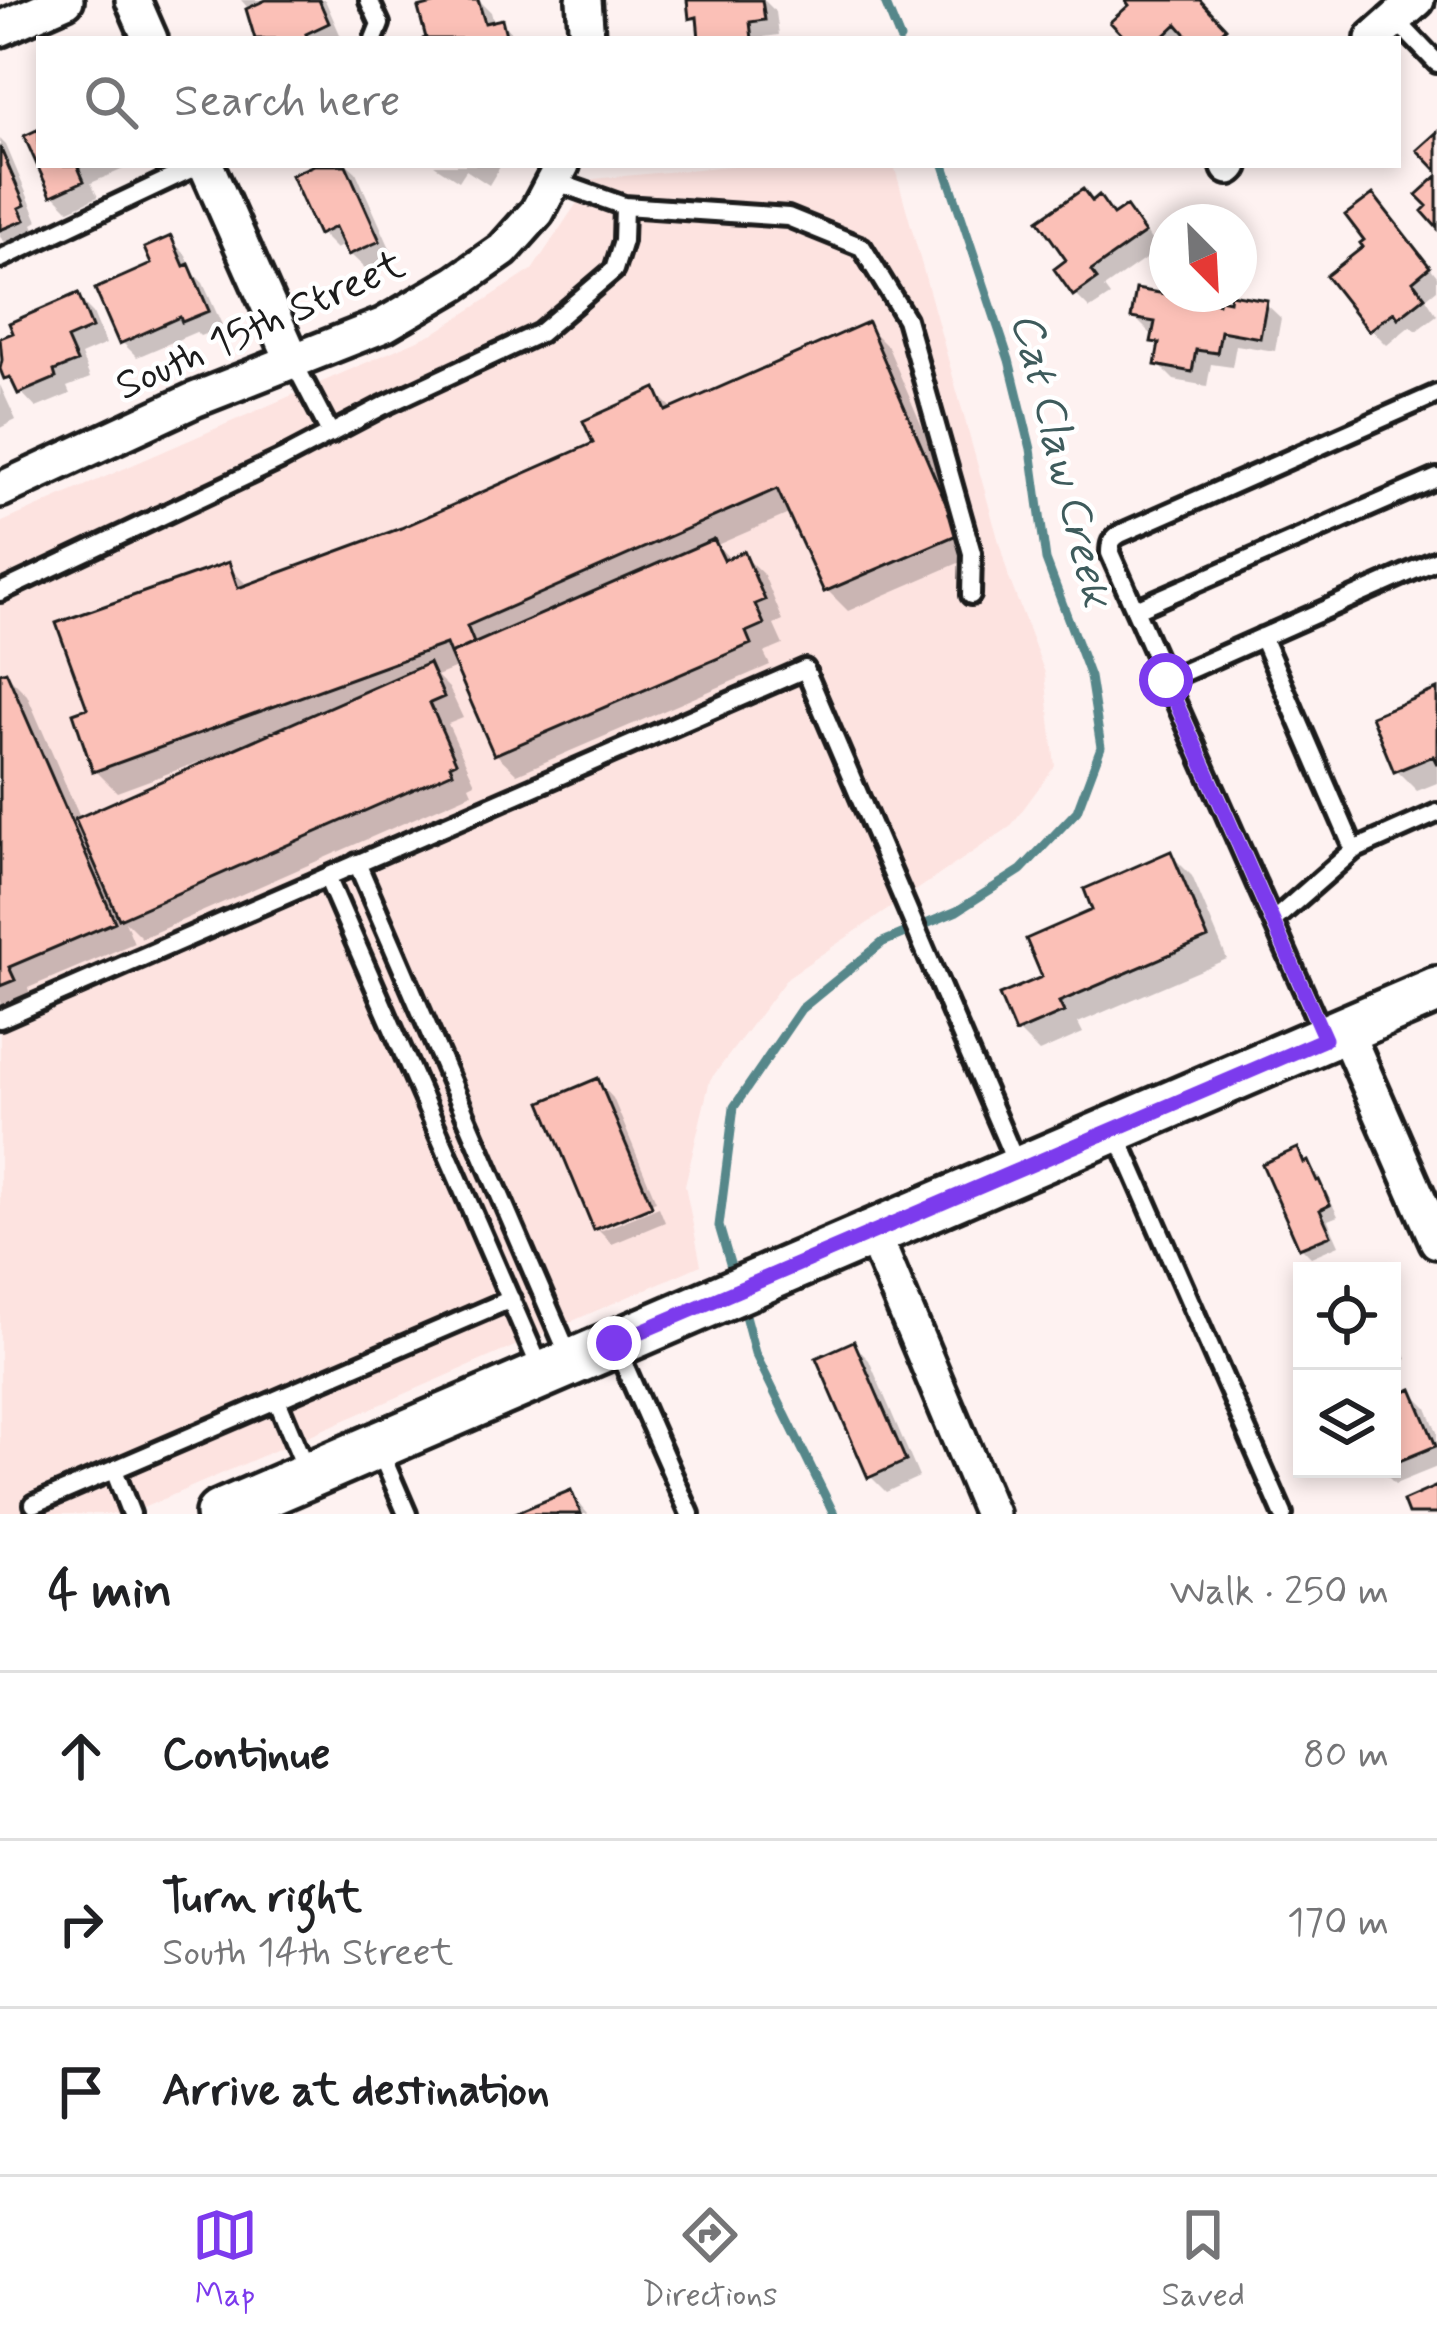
<!DOCTYPE html>
<html lang="en">
<head>
<meta charset="utf-8">
<style>
  :root { --surface:#fff; --page:#f6f6f6; --text:#202124; --muted:#757577; --line:#e0e0e0; --accent:#7c3aed }
  body { margin:0; font-family:Mynerve,sans-serif; background:var(--page); color:var(--text) }
  .controls { position:absolute; right:36px; bottom:36px; display:grid; overflow:hidden; border-radius:0px; box-shadow:0 6px 18px #0003 }
  .controls button { width:108px; height:108px; display:grid; place-items:center; padding:0; border:0; border-bottom:3px solid var(--line); background:var(--surface); color:var(--text); font:60px sans-serif }
  .compass { position:absolute; left:1149px; top:204px; width:108px; height:108px; border-radius:50%; background:var(--surface); box-shadow:0 6px 18px #0003; rotate:156deg }
  .stop { position:absolute; width:36px; height:36px; margin:-27px; border:9px solid #7c3aed; border-radius:50%; background:#fff }
  .stop.end { background:#7c3aed; border-color:#fff; box-shadow:0 3px 12px #0008 }
  .list { margin:0; padding:0; list-style:none }
  h2 { display:flex; justify-content:space-between; align-items:center; height:156px; margin:0; padding:0 48px; font-size:51px }
  h2 small { font-size:39px; font-weight:400; color:var(--muted) }
  .list li { display:grid; grid-template-columns:78px 1fr auto; gap:36px; align-items:center; box-sizing:border-box; height:168px; padding:0 48px; border-top:3px solid var(--line) }
  .list b { display:block; font-size:45px; white-space:nowrap }
  .list p { margin:0; font-size:39px; white-space:nowrap; color:var(--muted) }
  .list em { font-size:39px; font-style:normal; color:var(--muted) }
  .icon { flex:none; width:66px; height:66px; fill:none; stroke:currentColor; stroke-width:2; stroke-linecap:round; stroke-linejoin:round }
  .map { position:relative; flex:none; width:1437px; height:1514px; overflow:hidden }
  .search { position:absolute; background:var(--surface); box-shadow:0 6px 18px #0003; left:36px; right:36px; top:36px; height:132px; display:flex; align-items:center; gap:30px; box-sizing:border-box; padding:0 42px; border-radius:0px; color:var(--muted); font-size:45px }
  .sheet { height:660px; background:var(--surface) }
  nav { display:flex; justify-content:space-around; align-items:center; box-sizing:border-box; height:168px; border-top:3px solid var(--line); background:var(--surface); font-size:33px; color:var(--muted) }
  nav a { display:grid; justify-items:center; gap:6px }
  nav .on { color:var(--accent) }
  .map>svg:first-child { display:block }
</style>
</head>
<body>
<div class="map">
<svg width="1437" height="1514" viewBox="0 0 1437 1514">
  <rect width="100%" height="100%" fill="#fef2f1"/>
  <filter id="ink" filterUnits="userSpaceOnUse"><feTurbulence type="fractalNoise" baseFrequency=".00833" numOctaves="2"/><feDisplacementMap in="SourceGraphic" scale="24" xChannelSelector="R" yChannelSelector="G"/><feConvolveMatrix kernelMatrix="1 2 1 2 8 2 1 2 1" color-interpolation-filters="sRGB"/></filter>
  <g filter="url(#ink)">
    <path fill="#fde3e0" d="M739 165H894L1009 578 1045 673 1055 766 1010 827 788 977 710 1080 685 1185 701 1265 129 1514H0V523L436 332 532 270 593 179Z"/>
    <path fill="#0003" d="M241 0H325L342 39H258L248 8Z
      M460 0H479L491 12 494 24 501 22 517 39H430Z
      M690 0H764L776 12 779 35 764 37V39H702L701 26 692 17Z
      M1129 0H1197L1233 39H1131L1133 5Z
      M0 139 6 145 38 221 33 224 38 235 10 247 0 237Z
      M40 165H133L91 183 98 197 69 210 53 194Z
      M321 165H348L356 172 394 257 366 269 350 254 346 244 336 249 320 233Z
      M434 165H501L489 185 466 170 459 181Z
      M1373 198 1388 213 1437 276V289L1426 298 1437 315 1416 331 1410 326 1387 345 1371 329 1368 248Z
      M1099 199 1116 217 1126 210 1141 225 1158 250 1104 288 1110 296 1090 309 1075 294 1071 261 1093 203Z
      M171 240 186 255 194 274 203 283 223 327 200 336 196 332 137 357 122 342 155 266Z
      M77 297 93 313 106 344 81 355 90 378 67 387 70 394 36 408 7 377 6 362 0 342 17 335Z
      M1265 303 1281 318 1275 351 1236 345 1232 367 1211 364 1207 386 1174 380 1158 364 1161 348 1155 341 1156 334 1150 333 1134 317Z
      M867 326 888 347 977 555 848 611 827 590 791 513 717 545 731 560 743 555 764 575 783 621 774 625 783 645 764 653 770 665 517 774 496 754 459 667 437 676 449 688 463 718 448 724 475 783 469 786 472 793 142 938 125 921 134 943 28 988 33 1001 0 1015V677L6 674 27 695 81 820 209 763 207 759 117 792 96 771 90 710 228 566 249 587 402 530 597 445 655 391 674 410Z
      M0 385 16 420 0 428Z
      M1437 692V783L1417 791 1396 770Z
      M1171 855 1192 876 1227 959 1078 1023 1083 1033 1039 1052 1018 1031 1096 912Z
      M598 1082 613 1098 656 1201 600 1225V1231L659 1207 665 1222 612 1244 597 1229Z
      M1297 1152 1318 1175 1338 1216 1328 1220 1339 1245 1311 1257 1301 1247Z
      M1392 1335 1400 1343 1407 1358 1392 1365Z
      M854 1345 869 1360 919 1477 886 1492 870 1476Z
      M1411 1392 1427 1408 1437 1432V1467L1395 1484 1380 1469H1392V1400Z
      M571 1494 588 1514H521Z"/>
    <g fill="none" stroke-linecap="round" stroke-linejoin="round">
      <path stroke="#57878a" stroke-width="9" d="M884 0 900 39
        M734 1277 719 1226 734 1107 801 1009 883 942 957 911 1021 870 1077 811 1101 747 1090 677 1046 560 1031 449 1009 360 944 165
        M742 1304 755 1353 834 1514"/>
    </g>
    <path fill="#fbc0b7" stroke="#1c1c1c" stroke-width="3" d="M266 0H319L329 23 306 34 308 39H255L246 9Z
      M448 0H478L485 23 502 19 507 39H422L426 38 418 8Z
      M687 0H762L765 20 750 22 752 39H699L697 17 689 19Z
      M1125 0H1200L1226 28 1214 39H1190L1177 24 1161 39H1126L1110 22 1129 5Z
      M39 129V165H83L78 167 84 181 51 196 24 136Z
      M1437 132V171L1417 150Z
      M0 147 25 205 19 208 25 220 0 230Z
      M314 165H346L380 241 348 255 335 227 318 235 291 175Z
      M1437 176V228L1422 211 1427 206 1416 195Z
      M1083 189 1092 201 1099 195 1113 215 1126 206 1145 233 1091 271 1097 279 1073 296 1054 269 1066 260 1038 220Z
      M1373 194 1430 267 1413 281 1425 297 1398 318 1394 312 1369 331 1326 276 1363 247 1360 243 1364 240 1345 215Z
      M171 236 184 266 189 264 209 311 182 322 180 317 119 344 95 289 151 264 144 248Z
      M1136 289 1218 303 1219 299 1229 301 1230 294 1267 300 1260 338 1221 331 1217 353 1196 350 1192 372 1155 365 1159 343 1151 342 1155 322 1131 318Z
      M78 293 92 328 67 339 77 362 54 371 56 378 18 394 10 377 4 379 0 369 2 360 0 338 13 333 9 323Z
      M868 322 959 534 824 592 777 489 467 626 474 643 450 654 446 644 93 772 73 713 87 708 56 623 229 562 238 588 401 528 593 443 583 421 656 388 666 411Z
      M714 539 724 560 744 551 765 600 755 604 764 624 746 632 751 644 494 755 450 654Z
      M429 663 444 697 430 703 456 762 450 765 453 772 119 919 75 819Z
      M6 671 115 922 9 967 15 980 0 986V673Z
      M1437 689V764L1433 756 1394 772 1371 716Z
      M1171 851 1208 938 1059 1002 1064 1012 1015 1033 999 995 1042 977 1026 939 1092 910 1084 889Z
      M598 1078 652 1206 594 1230 541 1102Z
      M1298 1148 1304 1163 1308 1161 1317 1181 1319 1180 1330 1205 1320 1210 1331 1235 1299 1248 1262 1164Z
      M854 1341 906 1461 868 1478 816 1358Z
      M1412 1389 1436 1446 1392 1464V1397Z
      M1437 1486V1514H1408L1403 1501Z
      M571 1490 581 1514H513Z"/>
    <g fill="none" stroke-linecap="round" stroke-linejoin="round">
      <defs>
        <path id="lane" d="M369 0 380 24 374 39
          M1395 19 1437 63
          M624 206 788 217 862 247 906 319 972 553 971 595
          M0 259 199 165
          M293 361 331 434
          M0 592 282 459 383 406 540 333 614 270 623 241 624 206 554 181
          M1136 609 1437 478
          M1262 637 1354 850 1437 813
          M1166 680 1437 560
          M357 863 570 1358
          M327 877 542 1372
          M1273 921 1354 850
          M0 1019 805 669 1018 1168
          M1324 1037 1110 553C1110 544 1111 539 1120 534L1437 394
          M1115 1130 1283 1514
          M615 1344 690 1514
          M277 1400 308 1474
          M379 1449 407 1514
          M114 1470 131 1514
          M34 1504 511 1299"/>
        <path id="street" d="M133 0 150 39
          M584 0 587 39
          M0 29 66 0
          M1373 39 1417 0
          M206 165 293 361
          M1229 167 1231 165
          M0 490 194 400 384 325 456 283 503 250 537 212 562 165
          M1345 1030 1437 1241
          M873 1233 991 1514"/>
        <path id="secondary" d="M219 1514 1437 990"/>
      </defs>
      <use href="#lane" stroke="#1c1c1c" stroke-width="26"/>
      <use href="#street" stroke="#1c1c1c" stroke-width="42"/>
      <use href="#secondary" stroke="#1c1c1c" stroke-width="54"/>
      <use href="#lane" stroke="#fff" stroke-width="16"/>
      <use href="#street" stroke="#fff" stroke-width="33"/>
      <use href="#secondary" stroke="#fff" stroke-width="45"/>
    </g>
  </g>
  <g fill="none" stroke-linecap="round" stroke-linejoin="round" filter="url(#ink)">
    <path stroke="#7c3aed" stroke-width="15" d="M614 1343 1325 1039 1166 680"/>
  </g>
  <g text-anchor="middle" stroke-width="9" stroke-linejoin="round" paint-order="stroke">
    <g font-size="42" fill="#1c1c1c" stroke="#fff">
      <text transform="translate(259 323) rotate(-24)" y="15">South 15th Street</text>
    </g>
    <g font-size="45" font-style="italic" fill="#3e5b5c" stroke="#fff">
      <text transform="translate(1064 459) rotate(76)" y="16">Cat Claw Creek</text>
    </g>
  </g>
</svg>
<div class="controls">
<button><svg class="icon" aria-label="locate" viewBox="0 0 24 24"><circle cx="12" cy="12" r="6"/><path d="M12 2v4M12 18v4M2 12h4M18 12h4"/></svg></button>
<button><svg class="icon" aria-label="layers" viewBox="0 0 24 24"><path d="M12 4l9 5-9 5-9-5zM3 14l9 5 9-5"/></svg></button>
</div>
<svg class="compass" viewBox="-18 -18 36 36"><path d="M0-13l5 13h-10z" fill="#e53935"/><path d="M0 13l5-13h-10z" fill="#757577"/></svg>
<div class="stop" style="left:1166px;top:680px"></div>
<div class="stop end" style="left:614px;top:1343px"></div>
<div class="search"><svg class="icon" aria-label="search" viewBox="0 0 24 24"><circle cx="10" cy="10" r="6"/><path d="M15 15l6 6"/></svg>Search here</div>
</div>
<section class="sheet">
<h2>4 min<small>Walk · 250 m</small></h2>
<ul class="list">
<li><svg class="icon" aria-label="ahead" viewBox="0 0 24 24"><path d="M12 20V5M6 11l6-6 6 6"/></svg><div><b>Continue</b></div><em>80 m</em></li>
<li><svg class="icon" aria-label="right" viewBox="0 0 24 24"><path d="M7 20v-9h11M14 6l5 5-5 5"/></svg><div><b>Turn right</b><p>South 14th Street</p></div><em>170 m</em></li>
<li><svg class="icon" aria-label="arrive" viewBox="0 0 24 24"><path d="M6 21V4h12l-3 4 3 4H6"/></svg><div><b>Arrive at destination</b></div></li>
</ul>
</section>
<nav>
<a class="on"><svg class="icon" aria-label="map" viewBox="0 0 24 24"><path d="M3 6l6-2 6 2 6-2v14l-6 2-6-2-6 2zM9 4v14M15 6v14"/></svg>Map</a>
<a><svg class="icon" aria-label="directions" viewBox="0 0 24 24"><path d="M12 3l9 9-9 9-9-9zM9 14v-3h6M13 9l2 2-2 2"/></svg>Directions</a>
<a><svg class="icon" aria-label="saved" viewBox="0 0 24 24"><path d="M7 4h10v16l-5-4-5 4z"/></svg>Saved</a>
</nav>
</body>
</html>
